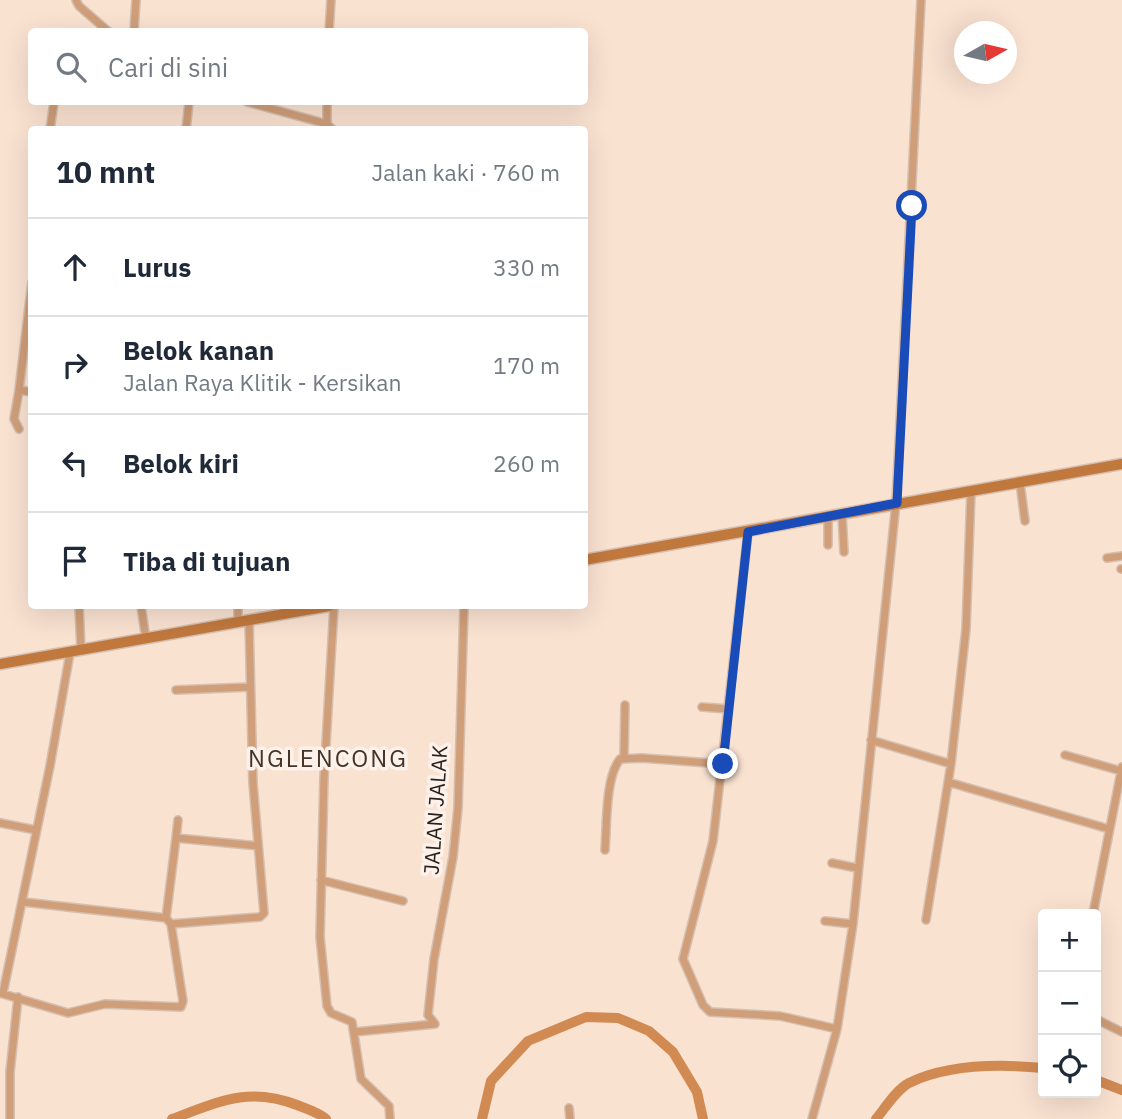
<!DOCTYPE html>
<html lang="id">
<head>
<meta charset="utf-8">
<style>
  :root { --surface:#fff; --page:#f6f6f7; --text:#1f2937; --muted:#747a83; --line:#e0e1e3 }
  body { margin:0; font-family:"IBM Plex Sans",sans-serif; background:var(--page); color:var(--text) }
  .controls { position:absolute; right:21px; bottom:21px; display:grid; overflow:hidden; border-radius:7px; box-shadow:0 7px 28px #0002 }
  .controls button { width:63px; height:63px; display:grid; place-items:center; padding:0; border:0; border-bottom:2px solid var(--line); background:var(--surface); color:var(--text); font:35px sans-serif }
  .compass { position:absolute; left:954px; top:21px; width:63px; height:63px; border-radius:50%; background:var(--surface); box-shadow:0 7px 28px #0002; rotate:82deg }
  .stop { position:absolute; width:21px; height:21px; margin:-16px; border:5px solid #194cb9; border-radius:50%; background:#fff }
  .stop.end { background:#194cb9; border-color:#fff; box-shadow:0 2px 7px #0008 }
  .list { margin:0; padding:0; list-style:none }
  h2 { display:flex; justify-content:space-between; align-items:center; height:91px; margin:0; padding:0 28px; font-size:30px }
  h2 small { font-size:23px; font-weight:400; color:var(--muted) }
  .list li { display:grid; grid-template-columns:46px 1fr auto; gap:21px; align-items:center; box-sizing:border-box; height:98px; padding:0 28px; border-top:2px solid var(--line) }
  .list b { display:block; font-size:26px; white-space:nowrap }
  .list p { margin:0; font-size:23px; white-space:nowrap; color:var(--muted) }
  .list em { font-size:23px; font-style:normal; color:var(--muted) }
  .icon { flex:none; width:38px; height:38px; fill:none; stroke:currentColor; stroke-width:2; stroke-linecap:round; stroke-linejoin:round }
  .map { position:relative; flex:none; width:1122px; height:1119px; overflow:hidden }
  .search { position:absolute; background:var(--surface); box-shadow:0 7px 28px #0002; left:28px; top:28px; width:560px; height:77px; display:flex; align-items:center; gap:18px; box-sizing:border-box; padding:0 24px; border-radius:7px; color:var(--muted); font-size:26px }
  .panel { position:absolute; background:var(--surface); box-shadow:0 7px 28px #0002; left:28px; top:126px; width:560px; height:483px; border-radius:7px }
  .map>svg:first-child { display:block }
</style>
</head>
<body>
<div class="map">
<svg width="1122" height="1119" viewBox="0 0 1122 1119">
  <rect width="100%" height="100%" fill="#fae2d1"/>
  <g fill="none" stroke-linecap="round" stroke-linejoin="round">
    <path stroke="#d28a53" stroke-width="10" d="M1096 1080 1122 1090
      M172 1119C218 1102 248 1086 297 1105 307 1109 318 1112 326 1119
      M482 1119 491 1081 528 1041 586 1017 618 1018 649 1031 673 1052 697 1092 703 1119
      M876 1119C885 1108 897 1089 909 1083 948 1064 1001 1064 1043 1068"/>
    <defs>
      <path id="street" d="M76 0 79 6 109 32
        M134 32 136 0
        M329 32 331 0
        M247 102 327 124 326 130
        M327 102V124L333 130
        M50 130 54 102
        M186 130 189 102
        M32 282 19 390 32 392
        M19 390 14 419 19 429
        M1020 483 1025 521
        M842 514 844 552
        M828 517V545
        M748 532 713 841 683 959 703 1005 710 1012 780 1016 837 1029
        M1107 558 1122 556
        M1121 569H1122
        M79 606 81 650
        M141 606 146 639
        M238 606V622
        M334 606 324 778 320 937 327 1006 331 1013 352 1022 361 1079 389 1106 390 1119
        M176 690 250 687
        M702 707 728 709
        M871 740 951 764
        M1065 755 1121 771
        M624 757 625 705
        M948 782 1109 829
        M0 823 36 830
        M176 838 178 820
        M605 850C607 825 605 778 620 759L642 758 723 764
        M832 863 857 868
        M321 880 403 901
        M23 902 166 918
        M1093 914 1122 767
        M926 920 951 764 966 629 971 492
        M825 921 853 924
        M171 924 260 917 264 913 253 783 249 621
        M0 993 68 1013 105 1004 181 1007 183 1001 171 924 166 918 176 838 258 846
        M3 993 50 766 70 653
        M1096 1019 1122 1032
        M355 1032 435 1024 428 1015 434 959 453 857 458 808 464 606
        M569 1108 570 1119
        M10 1119V1072L18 997
        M812 1119 837 1029 853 924 896 503 921 0"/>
      <path id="secondary" d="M584 560 1122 464
        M0 664 329 606"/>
    </defs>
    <use href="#street" stroke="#d4bfb0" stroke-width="10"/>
    <use href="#secondary" stroke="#d4bfb0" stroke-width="13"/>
    <use href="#street" stroke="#d09e79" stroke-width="7"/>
    <use href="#secondary" stroke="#c1783d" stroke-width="10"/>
  </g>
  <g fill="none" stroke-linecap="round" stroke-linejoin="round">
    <path stroke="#194cb9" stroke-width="9" d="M723 764 748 532 897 503 912 206"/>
  </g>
  <g text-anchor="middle" stroke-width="7" stroke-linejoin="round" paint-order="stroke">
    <g font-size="21" fill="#29211a" stroke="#fcf2eb">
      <text transform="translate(436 810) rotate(-86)" y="7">JALAN JALAK</text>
    </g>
    <g font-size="24" letter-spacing="2" fill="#473427" stroke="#fcf2eb">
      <text x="328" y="767">NGLENCONG</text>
    </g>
  </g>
</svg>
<div class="controls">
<button>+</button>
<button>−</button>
<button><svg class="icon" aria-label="locate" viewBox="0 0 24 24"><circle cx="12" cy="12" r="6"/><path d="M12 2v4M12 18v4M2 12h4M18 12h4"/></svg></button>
</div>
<svg class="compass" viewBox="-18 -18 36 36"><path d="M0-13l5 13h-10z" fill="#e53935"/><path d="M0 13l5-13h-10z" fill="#747a83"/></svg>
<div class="stop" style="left:912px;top:206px"></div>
<div class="stop end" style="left:723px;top:764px"></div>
<div class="search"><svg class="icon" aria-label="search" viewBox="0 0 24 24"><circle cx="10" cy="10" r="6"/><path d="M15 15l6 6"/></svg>Cari di sini</div>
<section class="panel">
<h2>10 mnt<small>Jalan kaki · 760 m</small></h2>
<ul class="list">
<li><svg class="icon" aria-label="ahead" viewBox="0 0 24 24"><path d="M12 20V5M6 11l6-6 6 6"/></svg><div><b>Lurus</b></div><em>330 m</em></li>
<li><svg class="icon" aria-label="right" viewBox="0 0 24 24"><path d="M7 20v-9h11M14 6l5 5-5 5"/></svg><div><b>Belok kanan</b><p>Jalan Raya Klitik - Kersikan</p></div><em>170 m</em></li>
<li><svg class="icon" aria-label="left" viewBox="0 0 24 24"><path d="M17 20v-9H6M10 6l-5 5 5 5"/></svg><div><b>Belok kiri</b></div><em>260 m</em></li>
<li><svg class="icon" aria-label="arrive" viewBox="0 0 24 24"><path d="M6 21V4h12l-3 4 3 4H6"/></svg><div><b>Tiba di tujuan</b></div></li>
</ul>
</section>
</div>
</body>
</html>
